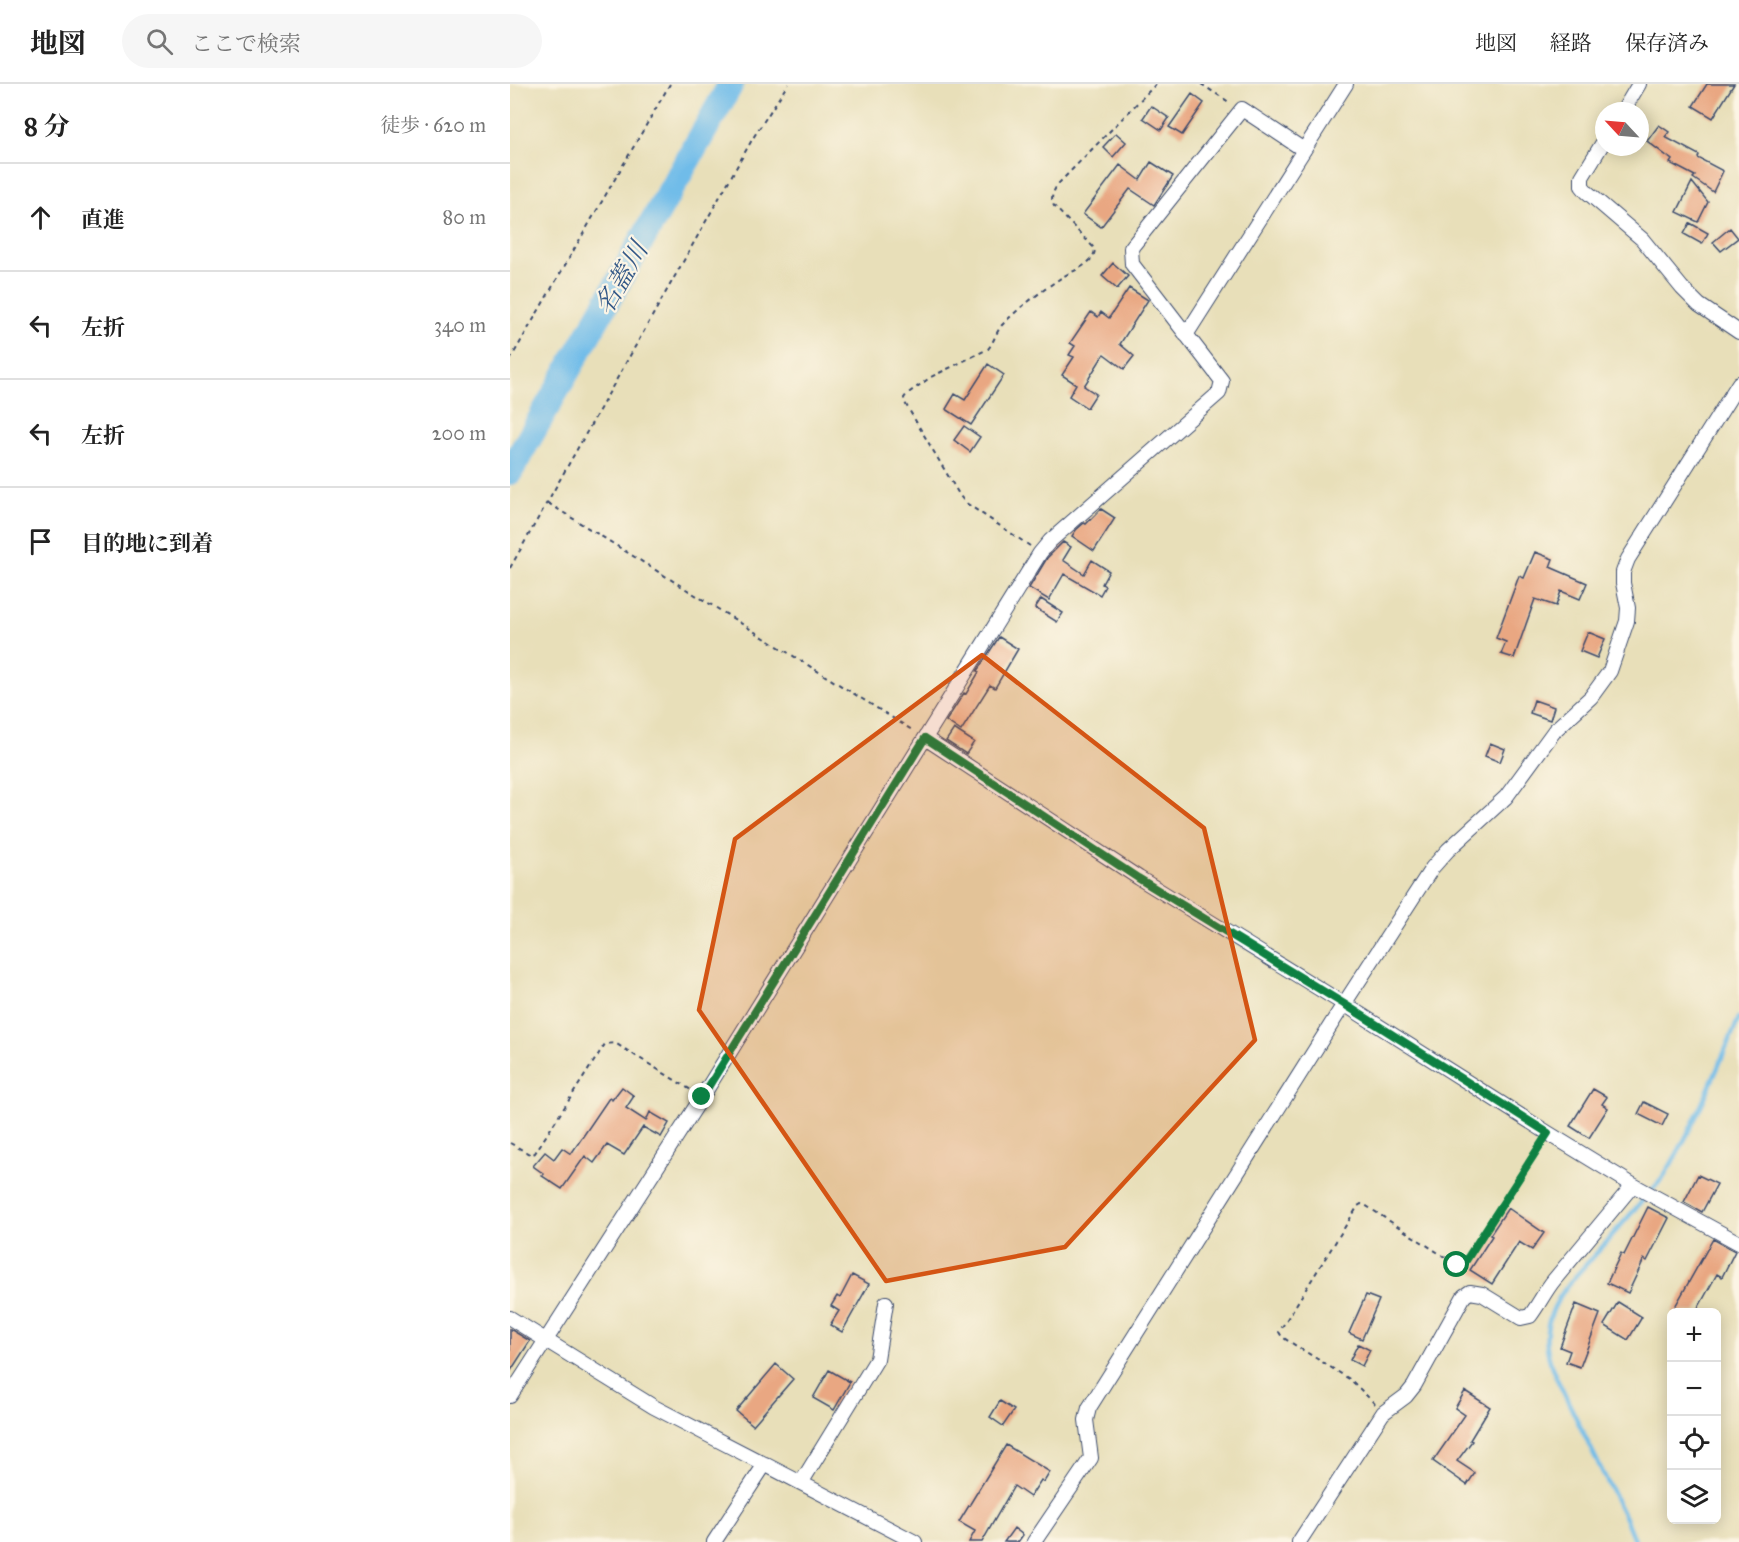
<!DOCTYPE html>
<html lang="ja">
<head>
<meta charset="utf-8">
<style>
  :root { --surface:#fff; --page:#f6f6f6; --text:#222; --muted:#767676; --line:#e0e0e0 }
  body { margin:0; font-family:"IM FELL Great Primer","Noto Serif JP",serif; background:var(--page); color:var(--text) }
  .controls { position:absolute; right:18px; bottom:18px; display:grid; overflow:hidden; border-radius:9px; box-shadow:0 3px 15px #0003 }
  .controls button { width:54px; height:54px; display:grid; place-items:center; padding:0; border:0; border-bottom:2px solid var(--line); background:var(--surface); color:var(--text); font:30px sans-serif }
  .compass { position:absolute; left:1085px; top:18px; width:54px; height:54px; border-radius:50%; background:var(--surface); box-shadow:0 3px 15px #0003; rotate:296deg }
  .stop { position:absolute; width:18px; height:18px; margin:-14px; border:4px solid #0b8043; border-radius:50%; background:#fff }
  .stop.end { background:#0b8043; border-color:#fff; box-shadow:0 2px 6px #0008 }
  .list { margin:0; padding:0; list-style:none }
  h2 { display:flex; justify-content:space-between; align-items:center; height:78px; margin:0; padding:0 24px; font-size:26px }
  h2 small { font-size:20px; font-weight:400; color:var(--muted) }
  .list li { display:grid; grid-template-columns:39px 1fr auto; gap:18px; align-items:center; box-sizing:border-box; height:108px; padding:0 24px; border-top:2px solid var(--line) }
  .list b { display:block; font-size:22px; white-space:nowrap }
  .list em { font-size:20px; font-style:normal; color:var(--muted) }
  .icon { flex:none; width:33px; height:33px; fill:none; stroke:currentColor; stroke-width:2; stroke-linecap:round; stroke-linejoin:round }
  .map { position:relative; flex:none; width:1229px; height:1458px; overflow:hidden }
  header { display:flex; align-items:center; gap:36px; box-sizing:border-box; height:84px; padding:0 30px; background:var(--surface); border-bottom:2px solid var(--line) }
  header strong { font-size:28px }
  nav { display:flex; gap:33px; margin-inline-start:auto; font-size:21px }
  .search { width:420px; height:54px; background:var(--page); display:flex; align-items:center; gap:15px; box-sizing:border-box; padding:0 21px; border-radius:33px; color:var(--muted); font-size:22px }
  main { display:flex }
  aside { flex:1; background:var(--surface) }
  .map>svg:first-child { display:block }
</style>
</head>
<body>
<header>
<strong>地図</strong>
<div class="search"><svg class="icon" aria-label="search" viewBox="0 0 24 24"><circle cx="10" cy="10" r="6"/><path d="M15 15l6 6"/></svg>ここで検索</div>
<nav><a>地図</a><a>経路</a><a>保存済み</a></nav>
</header>
<main>
<aside>
<h2>8 分<small>徒歩 · 620 m</small></h2>
<ul class="list">
<li><svg class="icon" aria-label="ahead" viewBox="0 0 24 24"><path d="M12 20V5M6 11l6-6 6 6"/></svg><div><b>直進</b></div><em>80 m</em></li>
<li><svg class="icon" aria-label="left" viewBox="0 0 24 24"><path d="M17 20v-9H6M10 6l-5 5 5 5"/></svg><div><b>左折</b></div><em>340 m</em></li>
<li><svg class="icon" aria-label="left" viewBox="0 0 24 24"><path d="M17 20v-9H6M10 6l-5 5 5 5"/></svg><div><b>左折</b></div><em>200 m</em></li>
<li><svg class="icon" aria-label="arrive" viewBox="0 0 24 24"><path d="M6 21V4h12l-3 4 3 4H6"/></svg><div><b>目的地に到着</b></div></li>
</ul>
</aside>
<div class="map">
<svg width="1229" height="1458" viewBox="0 0 1229 1458">
  <rect width="100%" height="100%" fill="#fcf5e5"/>
  <filter id="ink" filterUnits="userSpaceOnUse"><feTurbulence type="fractalNoise" baseFrequency=".0167" numOctaves="2"/><feDisplacementMap in="SourceGraphic" scale="12" xChannelSelector="R" yChannelSelector="G"/><feConvolveMatrix kernelMatrix="1 2 1 2 8 2 1 2 1" color-interpolation-filters="sRGB"/></filter>
  <filter id="wash" filterUnits="userSpaceOnUse"><feTurbulence type="fractalNoise" baseFrequency=".008" numOctaves="4" result="noise"/><feDisplacementMap in="SourceGraphic" scale="24" xChannelSelector="R" yChannelSelector="G"/><feGaussianBlur stdDeviation="1.35" result="paint"/><feColorMatrix in="noise" values="0 0 0 0 0 0 0 0 0 0 0 0 0 0 0 0 0 1.4 0 .05"/><feComposite in="paint" operator="in"/></filter>
  <g filter="url(#wash)">
    <rect width="100%" height="100%" fill="#e8dfb9"/>
    <g fill="none" stroke-linecap="round" stroke-linejoin="round">
      <path stroke="#6fbce9" stroke-width="4.5" d="M1125 1458 1116 1436 1045 1291C1038 1275 1034 1259 1038 1241 1045 1208 1072 1186 1093 1162 1112 1140 1132 1117 1152 1095 1184 1045 1205 989 1229 934"/>
      <path stroke="#6fbce9" stroke-width="26" d="M0 388 221 0"/>
    </g>
    <g id="blocks">
      <path fill="#e9a782" d="M1197 0H1224L1203 34 1183 22Z
        M682 10 694 19 672 51 659 43Z
        M641 22 659 34 651 46 633 34Z
        M1149 41 1159 48 1155 53 1189 71 1188 74 1213 87 1203 108 1183 94 1185 92 1160 79 1162 76 1137 57Z
        M606 49 616 58 603 73 593 63Z
        M641 78 663 92 644 121 620 105 591 143 573 130 610 81 630 96Z
        M1182 98 1198 118 1188 138 1167 128Z
        M1180 139 1198 149 1192 160 1174 150Z
        M1220 144 1228 154 1211 167 1203 158Z
        M603 179 618 192 607 205 592 192Z
        M619 204 638 216 610 260 624 272 614 285 594 270 574 302 586 310 577 324 559 312 566 300 552 291 564 273 559 271 565 262 560 259 581 228 588 233 591 228 599 234Z
        M478 280 494 291 461 341 436 325 445 310 455 316Z
        M454 342 470 353 460 368 444 356Z
        M591 425 605 434 584 467 562 452 566 446 574 439 576 440Z
        M553 458 561 463 553 476 574 490 582 476 599 487 592 500 595 502 590 511 554 490 539 516 519 504 537 474Z
        M1025 468 1043 475 1040 483 1077 499 1070 515 1051 507 1046 522 1025 515 1004 574 991 570 996 558 986 554 1009 492 1014 494Z
        M531 515 553 529 547 538 525 524Z
        M1078 548 1095 555 1087 574 1070 567Z
        M489 553 508 565 485 604 480 601 451 647 436 637 454 609 456 610 469 588 467 587Z
        M1024 616 1044 623 1040 636 1020 629Z
        M444 645 464 658 456 670 436 657Z
        M980 659 995 665 990 678 975 672Z
        M112 1003 124 1012 116 1024 136 1037 140 1028 159 1039 151 1053 133 1043 114 1071 97 1061 84 1079 75 1072 52 1105 32 1092 34 1090 23 1082 35 1068 44 1075 52 1064 61 1070 99 1014 102 1016Z
        M1083 1005 1097 1013 1092 1020 1098 1024 1079 1054 1060 1042Z
        M1134 1018 1158 1030 1152 1042 1128 1030Z
        M1188 1091 1207 1100 1192 1128 1174 1118Z
        M1138 1123 1159 1134 1137 1177 1134 1175 1118 1209 1097 1199 1111 1169 1114 1171Z
        M998 1124 1034 1149 1022 1166 1009 1158 982 1200 960 1186 982 1152 980 1151Z
        M1203 1155 1225 1167 1212 1193 1207 1190 1186 1228H1162Z
        M342 1191 359 1200 332 1248 320 1241 329 1227 321 1222 327 1212 330 1214Z
        M856 1211 869 1216 852 1255 839 1249Z
        M1108 1218 1132 1233 1118 1256 1094 1241Z
        M1066 1220 1090 1230 1070 1283 1056 1278 1060 1267 1050 1263Z
        M0 1245 20 1257 0 1288Z
        M848 1260 860 1266 852 1282 840 1276Z
        M266 1280 283 1295 243 1341 226 1327Z
        M319 1286 340 1298 324 1326 303 1314Z
        M955 1307 980 1323 960 1356 962 1357 947 1377 965 1389 957 1401 923 1377 955 1331 945 1324Z
        M490 1317 504 1326 493 1342 480 1333Z
        M496 1361 540 1388 534 1398 531 1396 520 1413 504 1402 472 1458H459L465 1447 449 1438Z
        M504 1444 513 1451 508 1458H494Z"/>
    </g>
  </g>
  <g filter="url(#ink)">
    <use href="#blocks" fill-opacity="0" stroke="#3a496c" stroke-width="1.5"/>
    <g fill="none" stroke-linecap="round" stroke-linejoin="round">
      <defs>
        <path id="minor" d="M1113 27 1129 0
          M1094 57 1072 93V102L1077 108 1132 155 1172 204 1189 221 1229 248
          M676 251 836 0
          M415 654 629 794 834 920 1038 1049 1123 1101 1229 1159
          M0 1234 144 1323 405 1458
          M0 1312 192 1013 530 469 540 457 709 309 712 297 622 180 621 164 732 25 794 66
          M291 1399 367 1275 376 1219
          M204 1458 255 1380
          M524 1458 581 1374 576 1336 579 1324 834 920 922 784 938 766 996 713 1045 646 1081 613 1100 587 1117 537 1118 524 1113 499V488L1118 475 1229 299
          M789 1458 873 1329 896 1312 904 1302 954 1212 960 1208 972 1210 1011 1234 1020 1232C1029 1220 1035 1207 1044 1196L1123 1101"/>
      </defs>
      <use href="#minor" stroke="#3a496c" stroke-width="16"/>
      <path stroke="#3a496c" stroke-width="2" stroke-dasharray="4.5 4.5" stroke-linecap="butt" d="M691 0 719 18
        M0 276 160 0
        M38 419 402 646
        M520 462 456 419 450 412 395 319 394 314 397 310 421 293 478 265C484 258 486 248 492 241 507 225 533 206 551 194 563 186 584 181 585 165L544 122C540 113 543 109 547 101L646 0
        M0 484 243 54 278 0
        M0 1059 21 1071 25 1069 95 960 105 959 181 1006
        M865 1320 841 1296 772 1253 769 1248 848 1122 851 1120 855 1121 947 1181H952L1030 1062"/>
      <use href="#minor" stroke="#fff" stroke-width="14"/>
    </g>
  </g>
  <g fill="none" stroke-linecap="round" stroke-linejoin="round" filter="url(#ink)">
    <path stroke="#0b8043" stroke-width="8" d="M192 1013 415 654 628 794 834 920 1038 1049 955 1178 952 1181H947"/>
  </g>
  <path fill="#d45514" fill-opacity="0.2" stroke="#d45514" stroke-width="4.5" stroke-linejoin="round" d="M472 571 694 744 745 956 555 1163 376 1197 189 926 225 755Z"/>
  <g text-anchor="middle" stroke-width="4.5" stroke-linejoin="round" paint-order="stroke">
    <g font-size="26" font-style="italic" fill="#345988" stroke="#fcf5e5">
      <text transform="translate(111 194) rotate(-60)" y="9">名蓋川</text>
    </g>
  </g>
</svg>
<div class="controls">
<button>+</button>
<button>−</button>
<button><svg class="icon" aria-label="locate" viewBox="0 0 24 24"><circle cx="12" cy="12" r="6"/><path d="M12 2v4M12 18v4M2 12h4M18 12h4"/></svg></button>
<button><svg class="icon" aria-label="layers" viewBox="0 0 24 24"><path d="M12 4l9 5-9 5-9-5zM3 14l9 5 9-5"/></svg></button>
</div>
<svg class="compass" viewBox="-18 -18 36 36"><path d="M0-13l5 13h-10z" fill="#e53935"/><path d="M0 13l5-13h-10z" fill="#767676"/></svg>
<div class="stop" style="left:947px;top:1181px"></div>
<div class="stop end" style="left:192px;top:1013px"></div>
</div>
</main>
</body>
</html>
